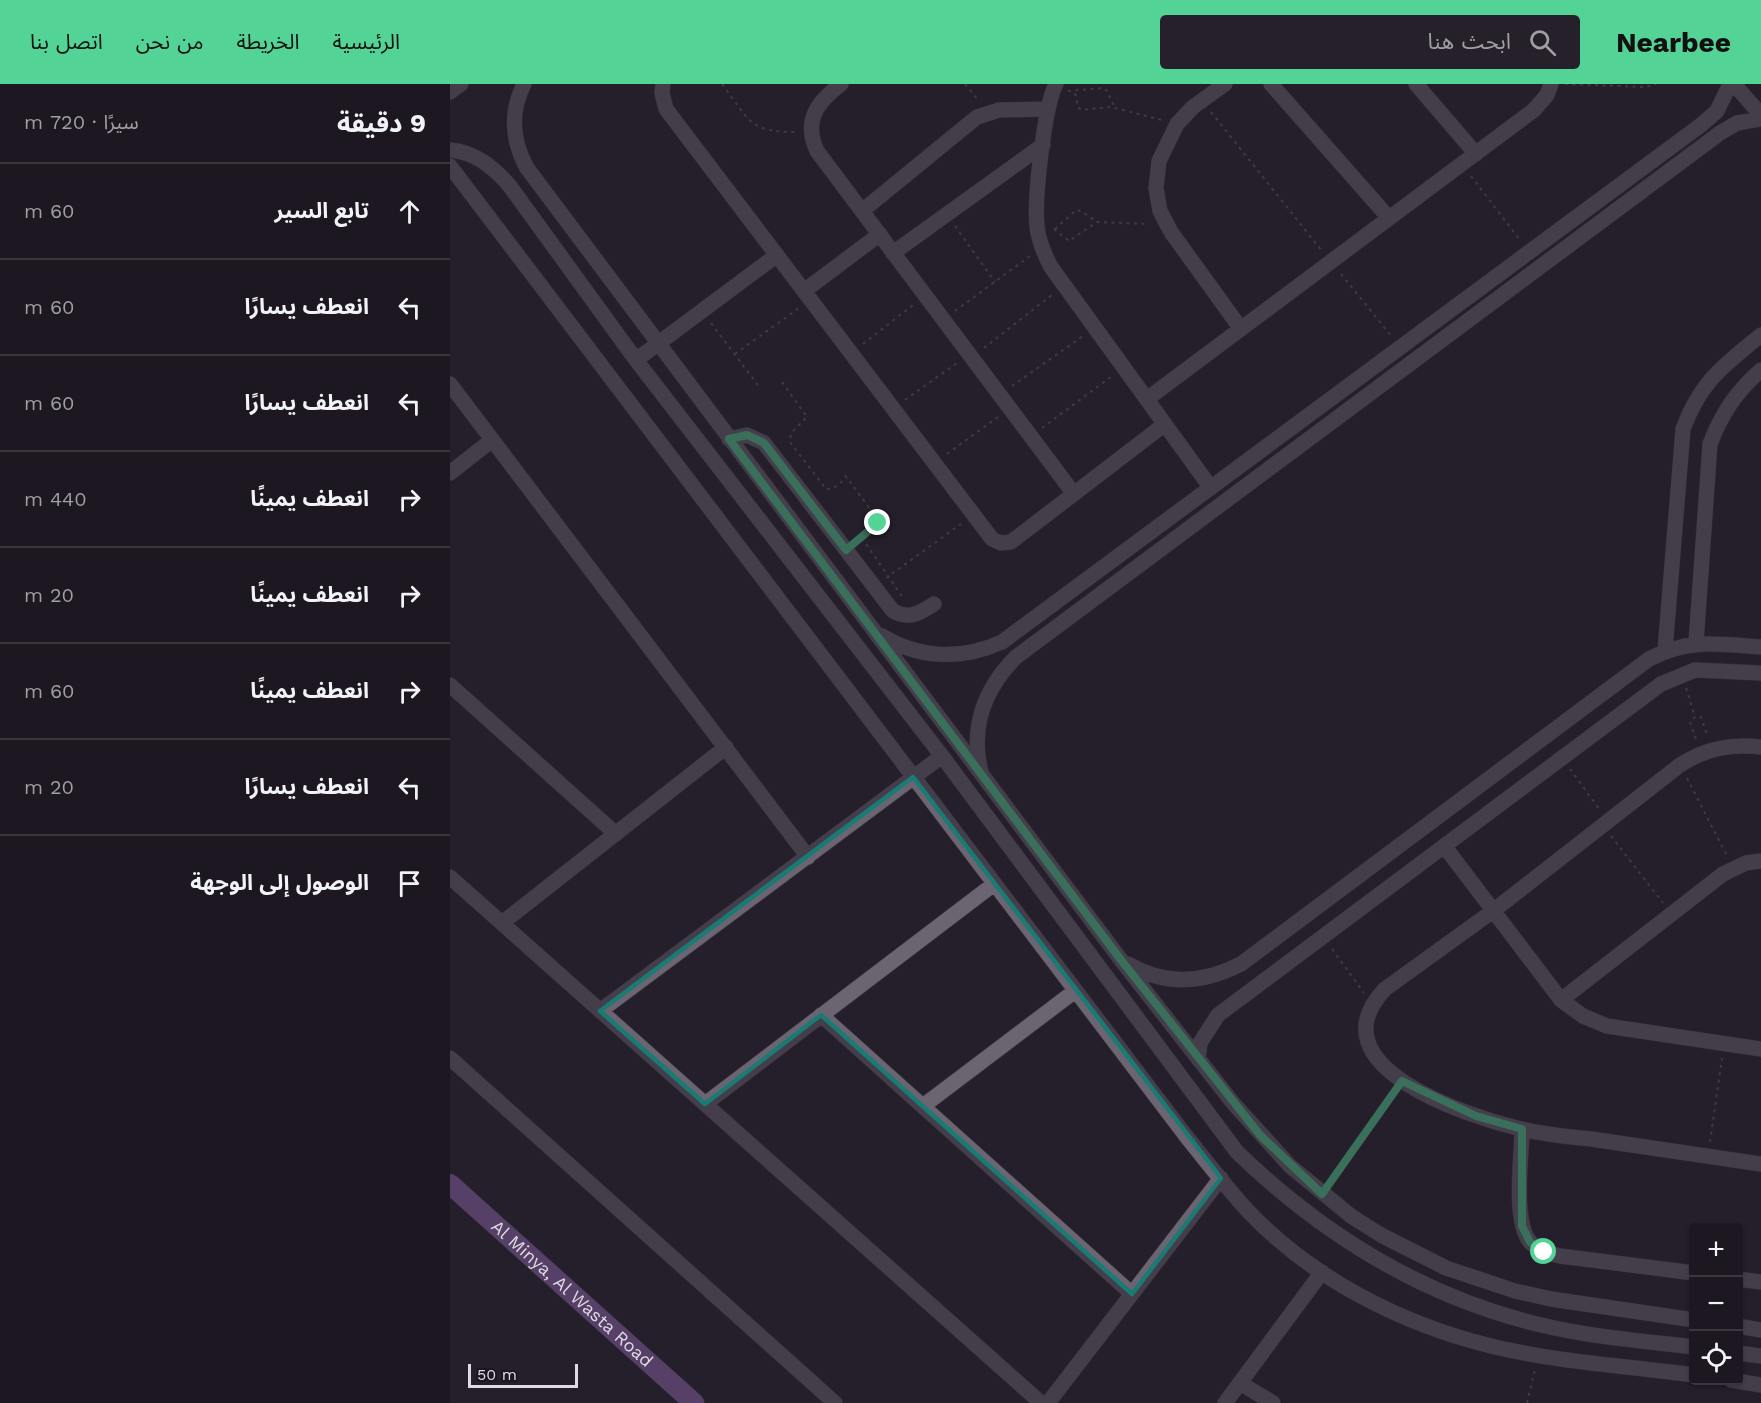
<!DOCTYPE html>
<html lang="ar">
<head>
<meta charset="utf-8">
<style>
  :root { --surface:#1c1720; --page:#252029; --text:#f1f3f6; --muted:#a09fa5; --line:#3a363e; --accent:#54d396 }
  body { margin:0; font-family:"Work Sans","Noto Sans Arabic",sans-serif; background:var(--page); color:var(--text); direction:rtl }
  .controls { position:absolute; right:18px; bottom:18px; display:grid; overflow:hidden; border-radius:6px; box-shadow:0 2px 4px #0004 }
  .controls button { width:54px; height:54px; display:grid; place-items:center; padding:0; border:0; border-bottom:2px solid var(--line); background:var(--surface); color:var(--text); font:30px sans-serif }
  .scale { position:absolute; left:18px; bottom:15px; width:110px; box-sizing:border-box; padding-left:6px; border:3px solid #dfdbe3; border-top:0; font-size:16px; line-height:21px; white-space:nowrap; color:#dfdbe3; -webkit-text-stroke:4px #1c1621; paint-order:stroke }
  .stop { position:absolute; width:18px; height:18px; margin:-14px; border:4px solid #54d396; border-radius:50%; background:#fff }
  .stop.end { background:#54d396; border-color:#fff; box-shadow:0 2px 6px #0008 }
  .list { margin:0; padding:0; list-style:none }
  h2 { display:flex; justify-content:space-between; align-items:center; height:78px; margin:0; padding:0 24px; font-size:26px }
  h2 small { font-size:20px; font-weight:400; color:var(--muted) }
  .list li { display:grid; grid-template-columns:39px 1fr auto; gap:18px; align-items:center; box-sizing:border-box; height:96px; padding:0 24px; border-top:2px solid var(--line) }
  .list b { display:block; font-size:22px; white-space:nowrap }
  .list em { font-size:20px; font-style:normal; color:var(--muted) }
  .icon { flex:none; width:33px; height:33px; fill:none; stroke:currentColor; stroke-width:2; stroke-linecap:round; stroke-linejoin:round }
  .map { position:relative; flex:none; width:1311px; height:1319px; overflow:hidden; direction:ltr }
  header { display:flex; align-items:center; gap:36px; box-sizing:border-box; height:84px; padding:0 30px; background:var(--accent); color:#111 }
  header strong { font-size:28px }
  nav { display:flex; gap:33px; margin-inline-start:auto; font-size:21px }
  .search { width:420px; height:54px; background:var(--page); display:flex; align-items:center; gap:15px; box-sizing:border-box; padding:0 21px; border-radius:6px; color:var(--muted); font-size:22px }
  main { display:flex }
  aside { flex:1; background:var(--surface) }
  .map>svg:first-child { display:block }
</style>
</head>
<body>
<header>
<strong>Nearbee</strong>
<div class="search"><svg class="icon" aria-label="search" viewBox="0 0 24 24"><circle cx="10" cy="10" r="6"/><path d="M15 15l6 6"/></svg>ابحث هنا</div>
<nav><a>الرئيسية</a><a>الخريطة</a><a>من نحن</a><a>اتصل بنا</a></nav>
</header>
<main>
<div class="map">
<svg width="1311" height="1319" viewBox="0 0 1311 1319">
  <rect width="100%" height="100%" fill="#251f2b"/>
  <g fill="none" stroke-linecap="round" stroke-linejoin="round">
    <defs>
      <path id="minor" d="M74 0C60 28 62 57 77 84L671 876 783 1019 840 1082 901 1132 931 1151 996 1184 1065 1207 1101 1215 1244 1236
        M213 0 212 9 216 25 542 455 551 459 561 458 715 340
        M391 0C367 18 353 37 367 67L624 410
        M606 0C594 23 584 117 587 143 589 158 594 170 601 183L761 404
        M775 0 743 23 727 40 709 77 706 104 710 127 721 148 791 245
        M821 0 939 134
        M966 0 1026 70
        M1284 0 1311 31
        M0 8 11 0
        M0 66C25 68 43 83 59 101L186 276 492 672 787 1068C873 1151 973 1213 1091 1241 1141 1253 1193 1257 1244 1263
        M0 82 736 1052C756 1077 776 1103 797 1126 861 1194 951 1240 1041 1262 1106 1278 1177 1282 1244 1291
        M412 127 527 33 549 26 597 25
        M443 169 593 61
        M354 207 430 150
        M186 276 327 171
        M0 300 358 773
        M697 315 1084 26 1097 11 1101 0
        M279 355 297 351 314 359 443 527C459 536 470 529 484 520
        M0 389 42 356
        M432 552C470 575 512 576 552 558L1251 41 1267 27 1280 0
        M1246 559 1260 360C1272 329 1286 308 1311 286
        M1215 567 1233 345C1251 297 1272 283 1311 251
        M0 601 166 750
        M1311 663C1281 660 1256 664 1230 681L1043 827 935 905C862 982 1017 1032 1071 1045 1096 1051 1123 1053 1148 1056 1203 1064 1257 1072 1311 1080
        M531 688C520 644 534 605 566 573L1270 49 1287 39 1311 35
        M995 763 1111 916 1133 932 1157 942 1311 965
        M0 793 591 1319
        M52 839 276 663
        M678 880C715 902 754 899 791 880L1199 575C1239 554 1268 560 1311 563
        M1111 916 1273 790 1296 779 1311 777
        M150 927 492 672
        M371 931 682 1210
        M0 974 385 1319
        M748 975 750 959 768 931 1211 600 1245 586 1311 589
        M255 1020 544 800
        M473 1022 625 907
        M1072 1045C1072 1072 1062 1139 1081 1159 1090 1167 1099 1170 1110 1172L1244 1189
        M1288 1195 1311 1198
        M1288 1242 1311 1246
        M1288 1269 1311 1272
        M1281 1296 1311 1301
        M790 1299 823 1319
        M598 1319 771 1094
        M775 1319 872 1188"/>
      <g id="major">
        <path id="s1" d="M0 1100 244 1319"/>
      </g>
    </defs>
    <use href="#minor" stroke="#413b45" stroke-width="16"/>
    <use href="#major" stroke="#413b45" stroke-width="21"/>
    <path stroke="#5f5a65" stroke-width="2" stroke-dasharray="3 4.5" stroke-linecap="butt" d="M272 0C300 36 297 48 346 48
      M515 0 528 16
      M1115 0 1196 3 1206 0
      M618 7 653 4 657 7 665 24
      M625 9 628 23 631 26 661 23 712 36
      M761 28 872 167
      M1021 92 1070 156
      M505 142 545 198
      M604 145 619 157 647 138 699 140
      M605 145 626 126 631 127 646 137
      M891 190 942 253
      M505 227 580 172
      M261 239 310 304
      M413 260 463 221
      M534 264 603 210
      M285 270 349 224
      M332 298 357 333 341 349 340 358 376 405H382L397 394
      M562 302 633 252
      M455 316 507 279
      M592 344 662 292
      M497 370 548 333
      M395 391 428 436 426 442 407 457
      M412 454 453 514
      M436 494 511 440
      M1236 604 1245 633
      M1246 655 1240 638 1245 633H1251L1257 651
      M1120 685 1150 726
      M1237 694 1277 772
      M1161 752 1213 819
      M882 865 914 909
      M1260 1058 1272 974
      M881 1097 944 1009
      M1077 1319 1085 1285"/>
    <use href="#minor" stroke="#6b6471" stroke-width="15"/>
    <use href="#major" stroke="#9369b1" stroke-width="20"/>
  </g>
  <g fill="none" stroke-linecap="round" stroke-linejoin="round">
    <path stroke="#54d396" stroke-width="8" d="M428 439 396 466 314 359 297 351 279 355 671 876 810 1051 872 1110 952 997 1026 1032 1072 1045V1142L1080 1158 1094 1168"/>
  </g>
  <path d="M0 0H1311V1319H0ZM463 693 771 1094 682 1210 371 931 255 1020 150 927Z" fill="#251f2b" fill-opacity=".55" fill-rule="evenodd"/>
  <path fill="none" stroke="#197b74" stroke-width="4.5" stroke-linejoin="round" d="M463 693 771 1094 682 1210 371 931 255 1020 150 927Z"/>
  <g text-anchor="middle" stroke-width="4.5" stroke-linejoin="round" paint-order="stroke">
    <g font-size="18" fill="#dfdbe3" stroke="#1c1621">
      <text dy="6" stroke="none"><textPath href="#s1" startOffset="164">Al Minya, Al Wasta Road</textPath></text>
    </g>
  </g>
</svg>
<div class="controls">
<button>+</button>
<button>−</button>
<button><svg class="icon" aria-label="locate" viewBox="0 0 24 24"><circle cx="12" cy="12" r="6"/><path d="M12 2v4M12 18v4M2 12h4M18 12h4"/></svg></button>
</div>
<div class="scale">50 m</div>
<div class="stop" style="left:1094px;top:1168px"></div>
<div class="stop end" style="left:428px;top:439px"></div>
</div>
<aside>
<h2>9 دقيقة<small>سيرًا · 720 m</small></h2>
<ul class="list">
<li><svg class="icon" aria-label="ahead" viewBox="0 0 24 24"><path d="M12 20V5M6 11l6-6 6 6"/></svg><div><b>تابع السير</b></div><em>60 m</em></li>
<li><svg class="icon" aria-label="left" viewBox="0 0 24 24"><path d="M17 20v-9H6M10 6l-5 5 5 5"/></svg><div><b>انعطف يسارًا</b></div><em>60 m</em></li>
<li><svg class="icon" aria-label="left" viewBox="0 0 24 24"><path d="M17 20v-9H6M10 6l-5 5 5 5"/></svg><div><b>انعطف يسارًا</b></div><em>60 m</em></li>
<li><svg class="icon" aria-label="right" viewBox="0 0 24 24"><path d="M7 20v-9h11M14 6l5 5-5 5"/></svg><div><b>انعطف يمينًا</b></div><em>440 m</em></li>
<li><svg class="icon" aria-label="right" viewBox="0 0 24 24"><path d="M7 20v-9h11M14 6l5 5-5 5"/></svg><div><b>انعطف يمينًا</b></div><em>20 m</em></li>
<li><svg class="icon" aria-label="right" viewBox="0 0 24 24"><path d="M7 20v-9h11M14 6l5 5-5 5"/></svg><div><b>انعطف يمينًا</b></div><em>60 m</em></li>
<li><svg class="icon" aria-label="left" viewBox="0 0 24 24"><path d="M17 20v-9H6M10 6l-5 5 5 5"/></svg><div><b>انعطف يسارًا</b></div><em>20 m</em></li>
<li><svg class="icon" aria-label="arrive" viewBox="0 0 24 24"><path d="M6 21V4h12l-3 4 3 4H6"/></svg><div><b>الوصول إلى الوجهة</b></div></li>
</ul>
</aside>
</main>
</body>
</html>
